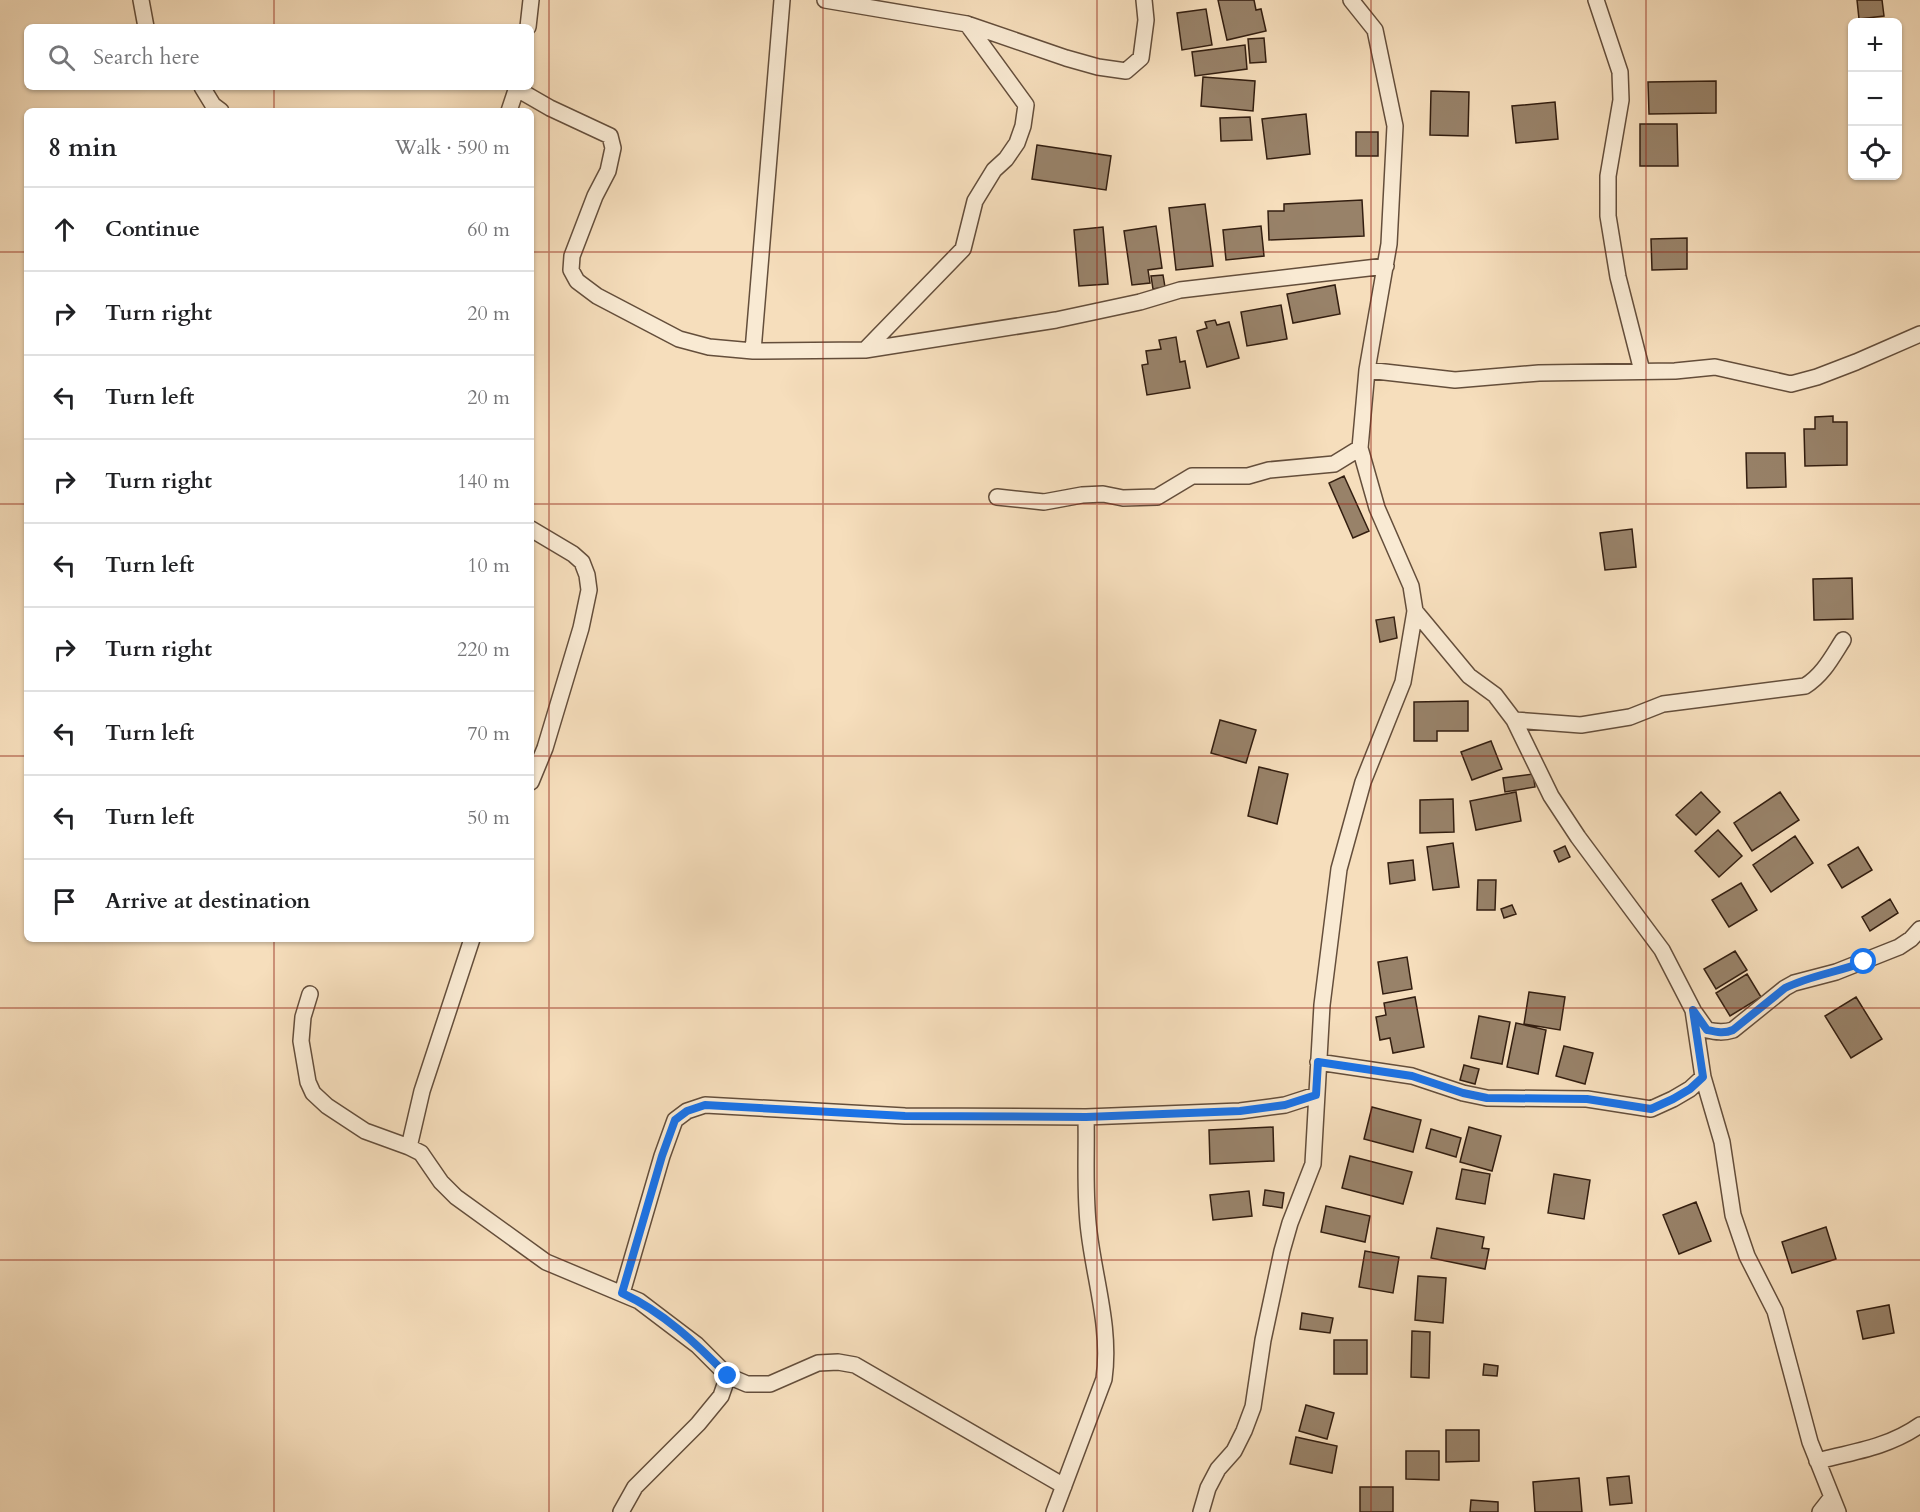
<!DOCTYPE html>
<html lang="en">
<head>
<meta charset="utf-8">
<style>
  :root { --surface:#fff; --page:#f2f2f2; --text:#202124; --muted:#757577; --line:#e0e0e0 }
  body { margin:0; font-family:Cardo,serif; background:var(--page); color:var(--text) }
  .controls { position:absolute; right:18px; top:18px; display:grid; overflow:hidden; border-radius:9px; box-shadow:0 2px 4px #0004 }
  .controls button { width:54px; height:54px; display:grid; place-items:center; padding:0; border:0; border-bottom:2px solid var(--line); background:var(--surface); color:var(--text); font:30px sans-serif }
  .stop { position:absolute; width:18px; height:18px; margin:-14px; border:4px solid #1a73e8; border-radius:50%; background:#fff }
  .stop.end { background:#1a73e8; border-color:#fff; box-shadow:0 2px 6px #0008 }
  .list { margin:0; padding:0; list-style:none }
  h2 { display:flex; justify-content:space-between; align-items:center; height:78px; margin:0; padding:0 24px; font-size:26px }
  h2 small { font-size:20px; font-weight:400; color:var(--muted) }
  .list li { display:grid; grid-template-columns:39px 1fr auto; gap:18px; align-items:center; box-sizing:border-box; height:84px; padding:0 24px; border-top:2px solid var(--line) }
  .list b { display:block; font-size:22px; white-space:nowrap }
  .list em { font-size:20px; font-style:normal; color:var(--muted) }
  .icon { flex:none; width:33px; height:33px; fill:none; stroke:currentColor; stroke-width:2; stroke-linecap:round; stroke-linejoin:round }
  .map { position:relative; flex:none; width:1920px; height:1512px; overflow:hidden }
  .search { position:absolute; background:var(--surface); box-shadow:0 2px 4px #0004; left:24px; top:24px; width:510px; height:66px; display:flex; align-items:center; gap:15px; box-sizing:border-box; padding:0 21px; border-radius:9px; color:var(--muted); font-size:22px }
  .panel { position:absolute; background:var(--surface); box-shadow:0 2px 4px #0004; left:24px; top:108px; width:510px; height:834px; border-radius:9px }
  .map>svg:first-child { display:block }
</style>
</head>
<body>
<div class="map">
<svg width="1920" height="1512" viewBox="0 0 1920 1512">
  <rect width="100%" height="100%" fill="#f6debc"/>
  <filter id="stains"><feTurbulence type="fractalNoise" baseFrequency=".00333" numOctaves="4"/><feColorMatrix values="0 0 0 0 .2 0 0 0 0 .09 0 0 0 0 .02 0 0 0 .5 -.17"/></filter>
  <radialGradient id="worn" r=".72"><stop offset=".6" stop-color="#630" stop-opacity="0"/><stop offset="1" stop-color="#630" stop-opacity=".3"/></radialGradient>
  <path fill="#988269" stroke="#331e10" stroke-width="1.5" d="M1218 0H1254L1256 10 1261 9 1266 31 1227 40Z
    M1857 0H1882L1884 16 1859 19Z
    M1206 9 1212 45 1182 50 1177 13Z
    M1264 38 1266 62 1250 63 1248 39Z
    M1245 45 1247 69 1195 76 1192 52Z
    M1203 77 1255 81 1253 111 1201 106Z
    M1716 81V113L1649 114 1648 82Z
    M1431 91 1469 92 1468 136 1430 135Z
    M1555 102 1558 139 1516 143 1512 106Z
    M1306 114 1310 154 1267 159 1262 119Z
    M1250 117 1252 140 1221 141 1220 118Z
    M1640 124H1677L1678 166H1640Z
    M1356 132H1378V156H1356Z
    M1037 145 1111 156 1106 190 1032 179Z
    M1362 200 1364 236 1269 240 1268 211H1284V204Z
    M1205 204 1213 266 1176 270 1169 208Z
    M1156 226 1162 268 1148 270 1150 283 1132 285 1124 231Z
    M1261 226 1264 256 1226 260 1223 230Z
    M1103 227 1108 284 1079 286 1074 230Z
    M1687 238V269L1652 270 1651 239Z
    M1163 275 1165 287 1153 289 1151 276Z
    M1335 285 1340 314 1293 323 1287 294Z
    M1281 305 1287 339 1247 346 1241 312Z
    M1215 320 1217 325 1229 322 1239 358 1207 367 1197 331 1207 328 1205 322Z
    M1176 337 1180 362 1185 361 1190 388 1147 395 1142 365 1148 364 1146 351 1161 349 1159 340Z
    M1833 416V422H1847V465L1805 466 1804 429H1815V417Z
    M1746 453H1785L1786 487 1747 488Z
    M1344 476 1369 531 1353 538 1329 483Z
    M1632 529 1636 567 1605 570 1600 533Z
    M1852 578 1853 619 1814 620 1813 579Z
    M1394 617 1397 638 1380 642 1376 620Z
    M1468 701V731H1437V741H1414V702Z
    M1220 720 1256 730 1246 763 1211 753Z
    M1491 741 1502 769 1472 780 1461 752Z
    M1259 767 1288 774 1277 824 1248 816Z
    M1533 774 1535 787 1505 792 1503 778Z
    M1516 792 1521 821 1476 830 1470 801Z
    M1701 792 1720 812 1696 835 1676 815Z
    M1780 792 1799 820 1752 851 1734 823Z
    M1453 799 1454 832 1420 833V800Z
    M1718 830 1742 856 1719 877 1695 851Z
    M1795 836 1813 863 1771 892 1753 865Z
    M1453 843 1459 887 1433 890 1427 847Z
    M1565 846 1570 857 1559 862 1554 851Z
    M1858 847 1872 870 1842 888 1828 865Z
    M1413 860 1415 880 1390 884 1388 863Z
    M1478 880H1496L1495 910H1477Z
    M1741 883 1757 910 1729 927 1712 900Z
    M1890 899 1898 913 1870 931 1862 917Z
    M1512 905 1516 914 1504 918 1501 909Z
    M1735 951 1747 970 1716 989 1704 969Z
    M1407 957 1412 989 1383 994 1378 962Z
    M1747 974 1761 997 1730 1016 1716 993Z
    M1529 992 1565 997 1560 1030 1524 1024Z
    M1415 997 1424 1047 1393 1053 1390 1038 1380 1040 1376 1017 1386 1015 1384 1003Z
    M1856 997 1882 1039 1851 1058 1825 1016Z
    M1479 1016 1510 1022 1502 1064 1471 1058Z
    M1516 1023 1546 1030 1538 1074 1507 1067Z
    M1564 1046 1593 1053 1585 1084 1556 1076Z
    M1464 1065 1479 1069 1475 1084 1460 1080Z
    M1372 1107 1421 1120 1413 1152 1364 1139Z
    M1273 1127 1274 1161 1210 1164 1209 1130Z
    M1469 1127 1501 1136 1492 1171 1460 1162Z
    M1431 1129 1461 1138 1456 1157 1426 1148Z
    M1350 1156 1412 1172 1403 1204 1342 1188Z
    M1462 1169 1490 1174 1485 1204 1456 1199Z
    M1554 1174 1590 1180 1584 1219 1548 1213Z
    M1265 1190 1284 1193 1282 1208 1263 1205Z
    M1249 1191 1252 1216 1213 1220 1210 1195Z
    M1696 1202 1711 1241 1679 1254 1663 1215Z
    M1326 1206 1370 1216 1365 1242 1321 1232Z
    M1826 1227 1836 1259 1792 1273 1782 1242Z
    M1437 1228 1484 1237 1482 1248 1489 1249 1485 1269 1431 1258Z
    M1365 1251 1399 1257 1393 1293 1359 1287Z
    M1418 1276 1446 1278 1443 1323 1415 1320Z
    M1889 1305 1894 1333 1863 1339 1857 1311Z
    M1302 1313 1333 1318 1330 1333 1300 1329Z
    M1412 1331 1430 1332 1429 1378 1411 1377Z
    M1334 1340H1367V1374H1334Z
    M1484 1364 1498 1366 1497 1376 1483 1375Z
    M1306 1405 1334 1413 1327 1439 1299 1431Z
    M1446 1430H1479V1461L1446 1462Z
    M1296 1437 1337 1446 1332 1473 1290 1464Z
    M1406 1451H1439V1480L1406 1479Z
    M1629 1476 1632 1503 1610 1505 1607 1478Z
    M1579 1478 1582 1512H1535L1533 1482Z
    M1360 1487H1393V1512H1360Z
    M1471 1500 1498 1502V1512H1470Z"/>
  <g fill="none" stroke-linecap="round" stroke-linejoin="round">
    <defs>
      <path id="minor" d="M141 0 146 27
        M825 0 967 24 1066 58 1098 67 1126 71 1141 58 1146 20 1144 0
        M1351 0 1375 30 1395 126 1389 244 1367 370 1360 448 1377 508 1411 586 1415 611 1469 676 1495 695 1514 720 1551 796 1578 837 1662 950 1693 1010 1703 1077 1722 1142 1733 1215 1747 1256 1775 1311 1810 1442 1838 1512
        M1596 0 1620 72 1621 100 1608 176V216L1618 277 1642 371
        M528 27 531 0
        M202 87 213 105 221 111
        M517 89 550 108 610 136 613 148 608 171 595 196 572 256 571 270 577 281 597 296 679 339 709 347 753 351 865 350 1056 320 1140 302 1180 290 1386 266
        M509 111 517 87
        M865 350 963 249 975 201 994 170 1006 159 1017 143 1023 126 1026 105 967 24
        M753 351 782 0
        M1367 370 1455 380 1539 373 1675 371 1715 367 1791 384 1817 377 1856 362 1920 334
        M997 497 1044 502 1082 495 1103 494 1123 498 1157 497 1192 476H1248L1269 470 1334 464 1360 448
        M531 529 573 554 582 562 587 575 589 590 581 628 545 748 531 782
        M1514 720 1581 725 1630 717 1663 704 1805 686C1823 675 1832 657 1843 640
        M310 994 303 1017 301 1041 308 1082 313 1093 327 1106 365 1131 409 1147 421 1153 441 1182 456 1197 546 1262 639 1301 697 1345 728 1376 747 1384H770L818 1363 838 1362 855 1365 1064 1486
        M1695 1013 1707 1030C1716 1032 1723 1033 1733 1030L1785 988 1794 983 1836 972 1899 947 1911 939 1920 929
        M1318 1062 1412 1076 1463 1093 1487 1098 1587 1099 1651 1109 1673 1099 1690 1089 1703 1077
        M409 1147 422 1091 472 939
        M622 1293 662 1156 675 1120 687 1111 705 1105 905 1116 1086 1117 1240 1111 1285 1105 1316 1095
        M1817 1461C1853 1452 1889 1447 1920 1425
        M621 1512 635 1487 698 1424 721 1396 728 1376
        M1054 1512 1104 1379C1111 1329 1095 1282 1089 1232 1084 1194 1087 1155 1086 1117
        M1201 1512 1208 1488 1218 1469 1234 1451 1244 1431 1253 1407 1263 1340 1282 1251 1290 1223 1313 1164 1322 1005 1339 869 1363 782 1403 682 1415 611
        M1820 1512 1831 1498"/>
    </defs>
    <use href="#minor" stroke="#644e3b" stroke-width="18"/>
    <use href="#minor" stroke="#f9ead3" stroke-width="15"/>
  </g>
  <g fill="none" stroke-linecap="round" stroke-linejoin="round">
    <path stroke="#1a73e8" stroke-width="8" d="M728 1376C697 1344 663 1312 622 1293L662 1156 675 1120 687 1111 705 1105 905 1116 1086 1117 1240 1111 1285 1105 1316 1095 1318 1062 1412 1076 1463 1093 1487 1098 1587 1099 1651 1109 1673 1099 1690 1089 1703 1077 1693 1010 1707 1030C1716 1032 1724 1034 1733 1030L1785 988C1809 976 1838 972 1864 962"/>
  </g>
  <path fill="none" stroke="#8f2418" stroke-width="1.5" stroke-opacity="0.55" d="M274 0V27M549 0V1512M823 0V1512M1097 0V1512M1371 0V1512M1646 0V1512M274 87V111M0 252H27M531 252H1920M0 504H27M531 504H1920M0 756H27M531 756H1920M274 939V1512M0 1008H1920M0 1260H1920"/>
  <rect width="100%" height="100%" filter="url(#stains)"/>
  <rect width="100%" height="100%" fill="url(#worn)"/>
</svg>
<div class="controls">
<button>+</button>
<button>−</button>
<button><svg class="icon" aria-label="locate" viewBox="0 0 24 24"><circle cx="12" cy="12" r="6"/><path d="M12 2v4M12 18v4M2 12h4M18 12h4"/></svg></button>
</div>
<div class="stop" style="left:1864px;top:962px"></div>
<div class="stop end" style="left:728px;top:1376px"></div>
<div class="search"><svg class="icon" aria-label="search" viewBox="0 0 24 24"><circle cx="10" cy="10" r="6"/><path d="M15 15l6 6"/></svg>Search here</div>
<section class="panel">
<h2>8 min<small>Walk · 590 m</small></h2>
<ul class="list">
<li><svg class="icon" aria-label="ahead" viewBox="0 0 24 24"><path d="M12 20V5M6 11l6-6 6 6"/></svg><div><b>Continue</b></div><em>60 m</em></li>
<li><svg class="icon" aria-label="right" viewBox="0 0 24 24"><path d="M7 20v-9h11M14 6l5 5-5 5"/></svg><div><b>Turn right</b></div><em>20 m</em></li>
<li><svg class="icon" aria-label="left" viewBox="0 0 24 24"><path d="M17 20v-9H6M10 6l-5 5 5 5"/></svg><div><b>Turn left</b></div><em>20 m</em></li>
<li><svg class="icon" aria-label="right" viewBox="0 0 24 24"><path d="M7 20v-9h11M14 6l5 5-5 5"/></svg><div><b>Turn right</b></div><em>140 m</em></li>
<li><svg class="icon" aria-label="left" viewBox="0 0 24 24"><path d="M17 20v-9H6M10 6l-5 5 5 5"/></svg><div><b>Turn left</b></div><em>10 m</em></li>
<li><svg class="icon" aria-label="right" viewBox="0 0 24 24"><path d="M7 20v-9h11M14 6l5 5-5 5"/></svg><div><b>Turn right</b></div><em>220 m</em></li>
<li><svg class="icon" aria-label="left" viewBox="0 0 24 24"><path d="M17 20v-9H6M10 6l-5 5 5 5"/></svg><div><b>Turn left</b></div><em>70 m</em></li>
<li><svg class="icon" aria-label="left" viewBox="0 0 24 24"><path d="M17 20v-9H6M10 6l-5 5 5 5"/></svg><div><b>Turn left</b></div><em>50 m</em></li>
<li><svg class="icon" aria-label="arrive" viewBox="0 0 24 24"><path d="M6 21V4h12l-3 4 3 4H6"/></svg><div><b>Arrive at destination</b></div></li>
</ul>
</section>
</div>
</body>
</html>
